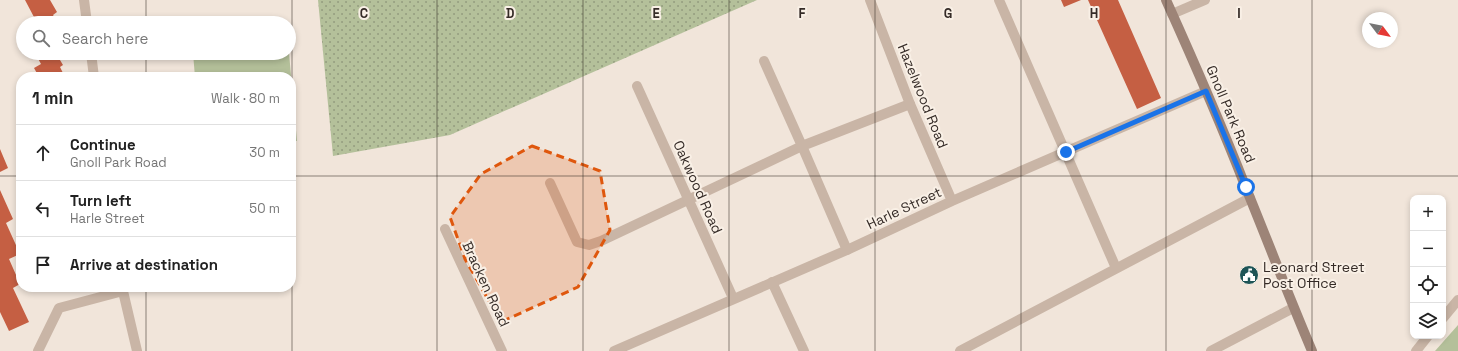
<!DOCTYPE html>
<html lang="en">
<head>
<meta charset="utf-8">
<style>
  :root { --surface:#fff; --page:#f2f2f2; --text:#222; --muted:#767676; --line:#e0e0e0 }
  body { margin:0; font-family:"Space Grotesk",sans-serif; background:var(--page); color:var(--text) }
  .controls { position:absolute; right:12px; bottom:12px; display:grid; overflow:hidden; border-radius:8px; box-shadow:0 2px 6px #0003 }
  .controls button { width:36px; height:36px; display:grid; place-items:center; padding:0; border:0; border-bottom:1px solid var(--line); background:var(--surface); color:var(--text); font:20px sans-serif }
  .compass { position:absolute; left:1362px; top:12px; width:36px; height:36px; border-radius:50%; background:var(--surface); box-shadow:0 2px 6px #0003; rotate:122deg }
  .stop { position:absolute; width:12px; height:12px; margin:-9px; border:3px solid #1a73e8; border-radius:50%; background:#fff }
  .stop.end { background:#1a73e8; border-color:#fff; box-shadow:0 1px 4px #0008 }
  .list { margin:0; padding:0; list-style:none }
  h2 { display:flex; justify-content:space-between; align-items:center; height:52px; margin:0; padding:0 16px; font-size:17px }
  h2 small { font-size:13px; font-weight:400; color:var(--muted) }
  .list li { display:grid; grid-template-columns:26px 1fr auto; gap:12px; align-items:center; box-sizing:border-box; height:56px; padding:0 16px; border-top:1px solid var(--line) }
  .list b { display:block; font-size:15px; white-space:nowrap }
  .list p { margin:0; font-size:13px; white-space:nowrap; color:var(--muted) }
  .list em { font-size:13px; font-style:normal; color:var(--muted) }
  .icon { flex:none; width:22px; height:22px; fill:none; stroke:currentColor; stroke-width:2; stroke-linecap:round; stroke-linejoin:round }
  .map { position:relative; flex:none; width:1458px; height:351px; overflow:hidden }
  .search { position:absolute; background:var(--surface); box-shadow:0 2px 6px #0003; left:16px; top:16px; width:280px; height:44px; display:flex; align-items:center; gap:10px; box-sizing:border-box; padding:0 14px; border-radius:22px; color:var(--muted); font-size:15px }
  .panel { position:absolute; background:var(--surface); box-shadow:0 2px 6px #0003; left:16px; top:72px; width:280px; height:220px; border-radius:16px }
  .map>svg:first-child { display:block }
</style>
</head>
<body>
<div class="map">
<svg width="1458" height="351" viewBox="0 0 1458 351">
  <defs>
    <pattern id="park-dots" width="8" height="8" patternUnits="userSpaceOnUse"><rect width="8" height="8" fill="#b4c09a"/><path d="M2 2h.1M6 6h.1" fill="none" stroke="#939c7e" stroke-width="1.8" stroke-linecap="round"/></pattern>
  </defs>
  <rect width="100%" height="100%" fill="#f1e5da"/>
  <path fill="url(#park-dots)" d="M318 0H757L450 135 333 156Z"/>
  <path fill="#b4c09a" d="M193 53H289L297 141H291V77H195Z
    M1458 325V351H1435Z"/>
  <path fill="#c55f43" d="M25 0H50L57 12 53 15 56 20 53 21 54 23H27L35 19Z
    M1061 0H1081L1064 7Z
    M1088 0H1118L1161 98 1137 109Z
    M35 53H61L64 57 60 60 63 65 60 67 65 77H39L34 68 41 64Z
    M0 149 8 168 0 172Z
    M0 190 13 219 6 223 20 254 9 259 20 284 13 288 29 322 9 331 0 312Z"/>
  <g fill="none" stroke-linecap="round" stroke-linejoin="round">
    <path stroke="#c9b5a6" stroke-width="10" d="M999 0 1116 268
      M764 61 802 146 847 250
      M550 183 577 242 589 245 601 241 802 146 910 104
      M772 282 804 351
      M960 351 1250 198"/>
    <path stroke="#c9b5a6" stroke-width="10" d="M84 0 87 23
      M870 0 910 104 952 201
      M1172 14 1205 0
      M91 53 94 77
      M637 86 733 298
      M445 229 502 351
      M122 287 137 351
      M1443 318 1458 300
      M38 351 59 308 123 291
      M614 351 847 250 952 201 1206 91
      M1211 351 1293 308
      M1416 351 1428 336"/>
    <path stroke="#9d8477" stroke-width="10" d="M1166 0C1194 62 1221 124 1246 188 1268 242 1289 297 1312 351"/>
  </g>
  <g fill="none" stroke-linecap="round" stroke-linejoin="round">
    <path stroke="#1a73e8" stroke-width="5" d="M1066 152 1206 91 1246 187"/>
  </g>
  <path fill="#df570d" fill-opacity="0.2" stroke="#df570d" stroke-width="3" stroke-dasharray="8 5" stroke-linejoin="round" d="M532 146 600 171 610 230 578 287 501 322 465 259 450 217 481 174Z"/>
  <path fill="none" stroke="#352b27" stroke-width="1" stroke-opacity="0.55" d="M146 0V23M292 0V351M437 0V351M583 0V351M729 0V351M875 0V351M1021 0V351M1166 0V351M1312 0V351M146 53V77M0 176H21M291 176H1458M146 287V351"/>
  <defs>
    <symbol id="civic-disc" viewBox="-11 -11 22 22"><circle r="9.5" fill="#1d5456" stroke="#f9f0e6"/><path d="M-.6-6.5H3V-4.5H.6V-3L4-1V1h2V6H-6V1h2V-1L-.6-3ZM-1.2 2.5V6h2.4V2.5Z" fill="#fff"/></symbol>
  </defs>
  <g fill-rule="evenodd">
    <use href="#civic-disc" x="1238" y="264" width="22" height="22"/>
  </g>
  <g text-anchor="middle" stroke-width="4" stroke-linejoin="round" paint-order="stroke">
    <g font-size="14" fill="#352b27" stroke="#f9f0e6">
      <text transform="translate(923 96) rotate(68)" y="5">Hazelwood Road</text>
      <text transform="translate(1231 114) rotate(67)" y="5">Gnoll Park Road</text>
      <text transform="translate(698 187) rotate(66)" y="5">Oakwood Road</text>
      <text transform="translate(904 208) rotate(-25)" y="5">Harle Street</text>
      <text transform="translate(486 284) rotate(65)" y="5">Bracken Road</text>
    </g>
    <g font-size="14" fill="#352b27" stroke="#f9f0e6" text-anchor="start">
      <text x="1263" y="272">Leonard Street<tspan x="1263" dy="16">Post Office</tspan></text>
    </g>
  </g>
  <g font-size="13" text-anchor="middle" font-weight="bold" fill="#352b27" stroke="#f9f0e6" stroke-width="4" stroke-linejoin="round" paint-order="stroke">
    <text x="364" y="18">C</text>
    <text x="510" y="18">D</text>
    <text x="656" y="18">E</text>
    <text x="802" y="18">F</text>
    <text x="948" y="18">G</text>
    <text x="1094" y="18">H</text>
    <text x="1239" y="18">I</text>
  </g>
</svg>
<div class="controls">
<button>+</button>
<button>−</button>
<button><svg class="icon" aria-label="locate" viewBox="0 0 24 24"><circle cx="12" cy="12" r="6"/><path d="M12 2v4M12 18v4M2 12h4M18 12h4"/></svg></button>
<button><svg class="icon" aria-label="layers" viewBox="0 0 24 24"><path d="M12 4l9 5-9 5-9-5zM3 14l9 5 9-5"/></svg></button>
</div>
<svg class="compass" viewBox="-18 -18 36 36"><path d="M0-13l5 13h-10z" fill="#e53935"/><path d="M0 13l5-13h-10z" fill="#767676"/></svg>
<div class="stop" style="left:1246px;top:187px"></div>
<div class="stop end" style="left:1066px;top:152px"></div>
<div class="search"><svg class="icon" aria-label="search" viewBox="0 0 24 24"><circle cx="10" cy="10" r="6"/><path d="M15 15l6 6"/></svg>Search here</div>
<section class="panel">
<h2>1 min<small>Walk · 80 m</small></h2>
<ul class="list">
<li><svg class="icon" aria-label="ahead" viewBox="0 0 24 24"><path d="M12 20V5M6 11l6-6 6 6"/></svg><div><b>Continue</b><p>Gnoll Park Road</p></div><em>30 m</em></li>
<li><svg class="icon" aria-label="left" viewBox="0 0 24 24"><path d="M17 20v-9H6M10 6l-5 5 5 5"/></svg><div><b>Turn left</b><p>Harle Street</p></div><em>50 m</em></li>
<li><svg class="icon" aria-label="arrive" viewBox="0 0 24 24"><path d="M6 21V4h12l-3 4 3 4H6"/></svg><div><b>Arrive at destination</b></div></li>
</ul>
</section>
</div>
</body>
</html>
